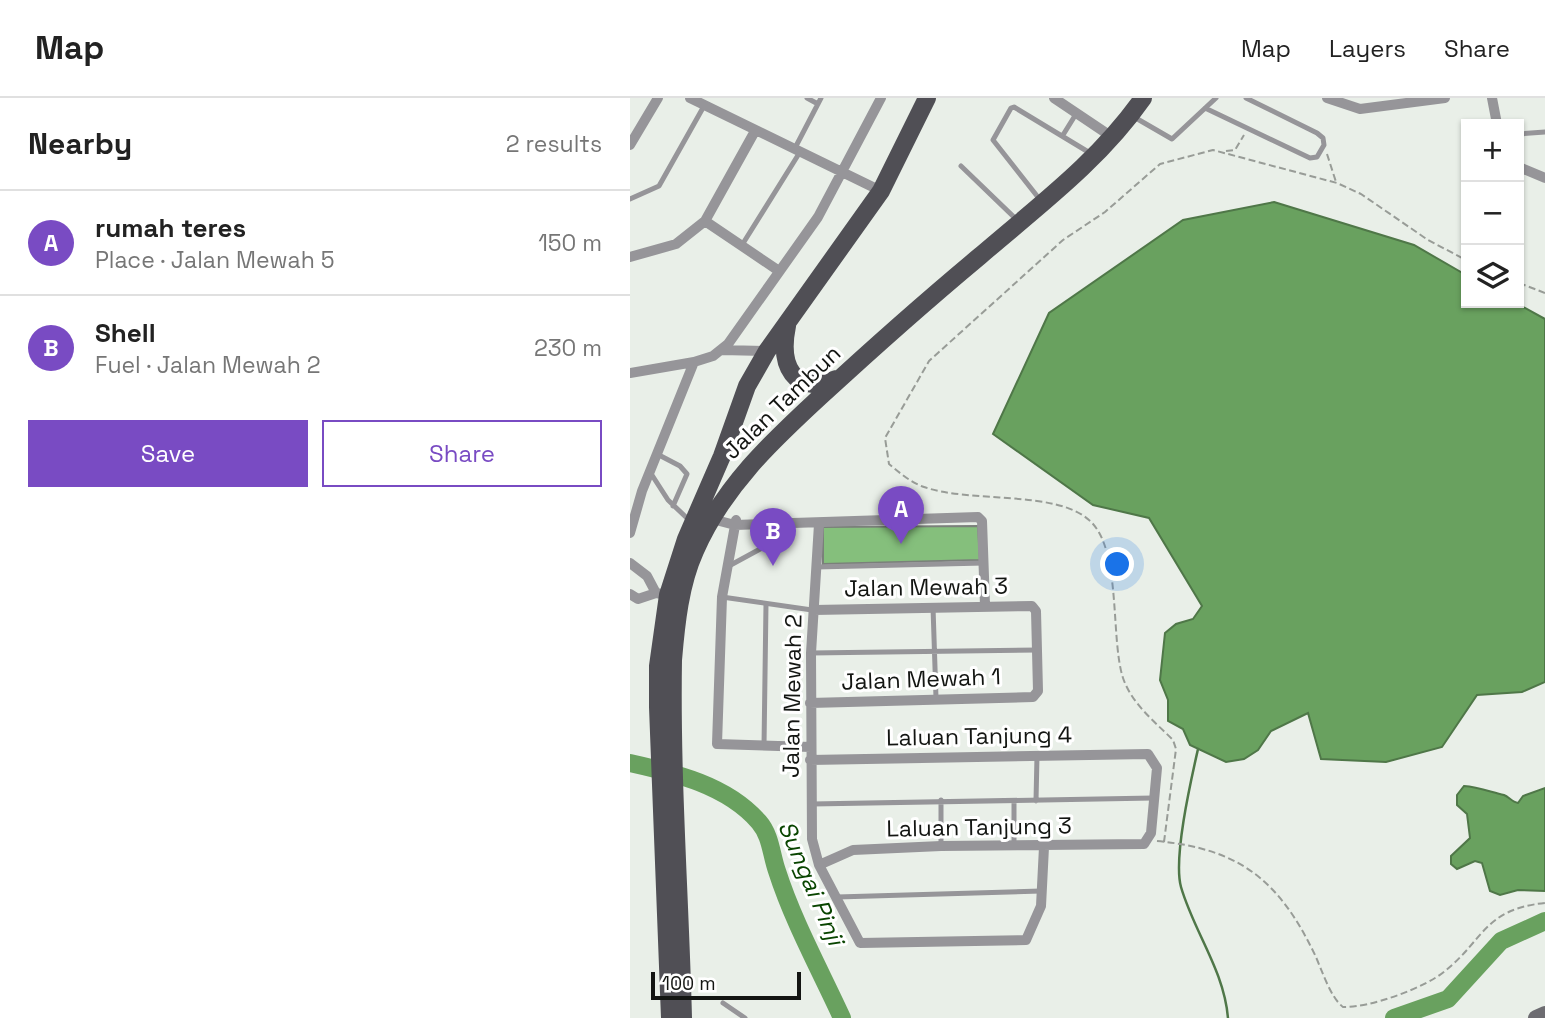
<!DOCTYPE html>
<html lang="en">
<head>
<meta charset="utf-8">
<style>
  :root { --surface:#fff; --page:#f2f2f2; --text:#222; --muted:#767676; --line:#e0e0e0; --accent:#794bc3 }
  body { margin:0; font-family:"Space Grotesk",sans-serif; background:var(--page); color:var(--text) }
  .controls { position:absolute; right:21px; top:21px; display:grid; overflow:hidden; border-radius:0px; box-shadow:0 2px 5px #0004 }
  .controls button { width:63px; height:63px; display:grid; place-items:center; padding:0; border:0; border-bottom:2px solid var(--line); background:var(--surface); color:var(--text); font:35px sans-serif }
  .scale { position:absolute; left:21px; bottom:18px; width:150px; box-sizing:border-box; padding-left:7px; border:4px solid #131512; border-top:0; font-size:19px; line-height:24px; white-space:nowrap; color:#131512; -webkit-text-stroke:5px #fff; paint-order:stroke }
  .you { position:absolute; left:488px; top:467px; width:24px; height:24px; margin:-18px; border:5px solid #fff; border-radius:50%; background:#1a73e8; box-shadow:0 0 0 10px #1a73e833 }
  .badge { display:grid; place-items:center; width:46px; height:46px; border-radius:50%; background:var(--accent); color:#fff; font-size:23px; font-weight:700 }
  .pin { position:absolute; translate:-50% -58px; filter:drop-shadow(0 2px 4px #0008) }
  .pin::after { content:''; position:absolute; top:37px; width:24px; height:21px; background:inherit; clip-path:polygon(0 0,100% 0,50% 100%) }
  .list { margin:0; padding:0; list-style:none }
  h2 { display:flex; justify-content:space-between; align-items:center; height:91px; margin:0; padding:0 28px; font-size:30px }
  h2 small { font-size:23px; font-weight:400; color:var(--muted) }
  .list li { display:grid; grid-template-columns:46px 1fr auto; gap:21px; align-items:center; box-sizing:border-box; height:105px; padding:0 28px; border-top:2px solid var(--line) }
  .list b { display:block; font-size:26px; white-space:nowrap }
  .list p { margin:0; font-size:23px; white-space:nowrap; color:var(--muted) }
  .list em { font-size:23px; font-style:normal; color:var(--muted) }
  .actions { display:flex; gap:14px; padding:21px 28px }
  .actions a { flex:1; padding:16px 0; border:2px solid var(--accent); border-radius:0px; text-align:center; font-size:24px; color:var(--accent) }
  .actions .main { background:var(--accent); color:#fff }
  .icon { flex:none; width:38px; height:38px; fill:none; stroke:currentColor; stroke-width:2; stroke-linecap:round; stroke-linejoin:round }
  .map { position:relative; flex:none; width:915px; height:920px; overflow:hidden }
  header { display:flex; align-items:center; gap:42px; box-sizing:border-box; height:98px; padding:0 35px; background:var(--surface); border-bottom:2px solid var(--line) }
  header strong { font-size:33px }
  nav { display:flex; gap:38px; margin-inline-start:auto; font-size:24px }
  main { display:flex }
  aside { flex:1; background:var(--surface) }
  .map>svg:first-child { display:block }
</style>
</head>
<body>
<header>
<strong>Map</strong>
<nav><a>Map</a><a>Layers</a><a>Share</a></nav>
</header>
<main>
<aside>
<h2>Nearby<small>2 results</small></h2>
<ul class="list">
<li><span class="badge">A</span><div><b>rumah teres</b><p>Place · Jalan Mewah 5</p></div><em>150 m</em></li>
<li><span class="badge">B</span><div><b>Shell</b><p>Fuel · Jalan Mewah 2</p></div><em>230 m</em></li>
</ul>
<div class="actions"><a class="main">Save</a><a>Share</a></div>
</aside>
<div class="map">
<svg width="915" height="920" viewBox="0 0 915 920">
  <rect width="100%" height="100%" fill="#e9efe8"/>
  <path fill="#69a15f" stroke="#4f7748" stroke-width="2" d="M644 104 784 147 836 177V205H886L915 221V584L892 594 847 597 812 649 756 664 691 661 678 615 641 633 628 652 614 661 596 664 560 647 553 631 538 623V602L530 582 535 535 546 526 563 521 572 508 519 420 463 407 363 336 419 215 553 122Z
    M834 688C848 689 861 694 874 697 879 699 882 704 888 705L893 698 915 690V793L888 792 870 797 860 793 852 765 845 763 827 771 821 766V758L840 740 837 716 827 707V697Z"/>
  <g fill="none" stroke-linecap="round" stroke-linejoin="round">
    <path stroke="#4f7748" stroke-width="2.5" d="M568 651C561 682 543 760 551 789 564 834 594 872 598 920"/>
    <path stroke="#69a15f" stroke-width="18" d="M0 665C45 675 97 687 129 724 141 738 141 756 147 773 163 823 190 872 212 920
      M764 920 818 901 871 843 915 823"/>
  </g>
  <path fill="#85bf7c" stroke="#7a807a" stroke-width="2" d="M348 428 350 462 193 466V429Z"/>
  <g fill="none" stroke-linecap="round" stroke-linejoin="round">
    <path stroke="#989c97" stroke-width="2" stroke-dasharray="7 3.5" stroke-linecap="butt" d="M596 53 605 52 614 37
      M697 56 706 84
      M889 185 915 195
      M527 743C610 751 649 782 685 857 692 872 700 899 713 909 739 910 795 890 815 873 854 842 854 811 915 805
      M534 744 546 651 543 642C524 623 502 606 493 580 480 540 492 450 459 422 426 392 339 405 294 389 280 384 270 375 259 366L255 340 299 263 433 142 475 114 530 66 583 52 707 85 731 96 798 142 836 162"/>
    <path stroke="#969599" stroke-width="5" d="M177 0 188 6
      M575 10 680 60 687 59 694 47 693 40 687 35 616 0
      M504 19 542 41 586 0
      M889 36 915 34
      M433 37 446 16
      M165 50 191 0
      M331 68 387 122
      M0 101 29 88 74 8
      M411 103 363 42 381 10 384 9 460 55
      M112 147 170 54
      M27 356 50 368 57 376 43 408
      M20 374 38 402 60 423
      M97 469 132 450 146 427
      M186 469 354 465
      M92 499 182 512
      M303 509 306 600
      M181 555 408 552
      M134 648 136 506
      M311 702V748
      M384 703V749
      M406 703 407 658
      M182 706 523 700
      M207 799 411 793
      M93 905 115 920"/>
    <path stroke="#969599" stroke-width="10" d="M60 0 251 93
      M424 0 482 39
      M697 0 730 11 815 0
      M862 0 867 26
      M0 47 28 0
      M889 69 915 80
      M75 123 149 173
      M0 159 46 146 75 123 125 33
      M92 252 137 253
      M0 275 64 264
      M82 421 105 427 348 419 352 423 355 507
      M106 422 92 499 87 646 181 649
      M189 426 181 555 182 741 189 767 230 845 396 842 411 808 414 749
      M0 435 12 393 64 264 83 258 98 246 188 119 251 0
      M0 465 17 478 26 495 38 497
      M0 496 8 501 26 495
      M180 605 403 599 408 593 406 513 402 508 184 512
      M180 662 518 656 527 670 521 735 514 746 311 748 223 752 189 767"/>
    <path stroke="#6d6c71" stroke-width="16" d="M906 920 915 916"/>
    <path stroke="#504f55" stroke-width="18" d="M157 228C149 267 163 298 206 281
      M40 920 28 609V568L38 497 56 441 92 358 117 288 137 253 251 93 297 0
      M53 920C50 800 41 682 43 562 46 526 50 486 65 453 93 389 141 344 191 298 243 250 296 203 350 158 408 108 469 63 513 0"/>
  </g>
  <g text-anchor="middle" stroke-width="6" stroke-linejoin="round" paint-order="stroke">
    <g font-size="23" fill="#131512" stroke="#fff">
      <text transform="translate(152 304) rotate(-44)" y="8">Jalan Tambun</text>
      <text transform="translate(296 489) rotate(-1)" y="8">Jalan Mewah 3</text>
      <text transform="translate(291 581) rotate(-2)" y="8">Jalan Mewah 1</text>
      <text transform="translate(162 598) rotate(-89)" y="8">Jalan Mewah 2</text>
      <text transform="translate(349 638) rotate(-1)" y="8">Laluan Tanjung 4</text>
      <text transform="translate(349 729) rotate(-1)" y="8">Laluan Tanjung 3</text>
    </g>
    <g font-size="24" font-style="italic" fill="#094500" stroke="#fff">
      <text transform="translate(181 785) rotate(67)" y="8">Sungai Pinji</text>
    </g>
  </g>
</svg>
<div class="controls">
<button>+</button>
<button>−</button>
<button><svg class="icon" aria-label="layers" viewBox="0 0 24 24"><path d="M12 4l9 5-9 5-9-5zM3 14l9 5 9-5"/></svg></button>
</div>
<div class="scale">100 m</div>
<div class="you"></div>
<div class="pin badge" style="left:271px;top:446px">A</div>
<div class="pin badge" style="left:143px;top:468px">B</div>
</div>
</main>
</body>
</html>
